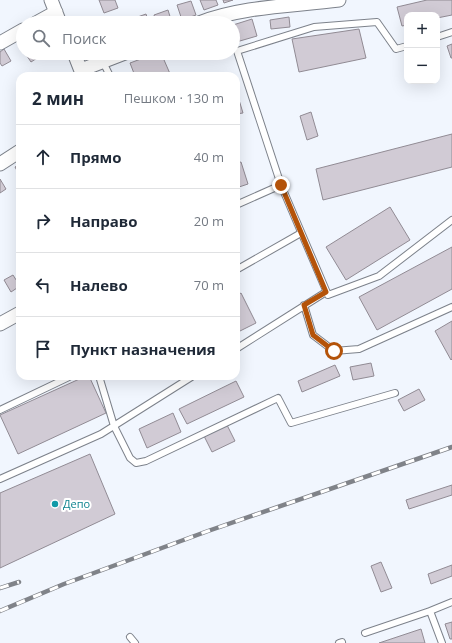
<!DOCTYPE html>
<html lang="ru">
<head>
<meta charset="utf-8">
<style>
  :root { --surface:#fff; --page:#f6f6f7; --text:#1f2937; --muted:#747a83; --line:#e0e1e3 }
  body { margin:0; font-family:"Open Sans",sans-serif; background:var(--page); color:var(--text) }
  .controls { position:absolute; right:12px; top:12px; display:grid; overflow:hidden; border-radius:8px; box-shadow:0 4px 16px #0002 }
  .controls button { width:36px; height:36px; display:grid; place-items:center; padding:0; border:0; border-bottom:1px solid var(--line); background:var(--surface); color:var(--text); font:20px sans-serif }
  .stop { position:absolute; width:12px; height:12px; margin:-9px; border:3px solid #b45309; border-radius:50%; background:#fff }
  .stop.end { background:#b45309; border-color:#fff; box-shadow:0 1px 4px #0008 }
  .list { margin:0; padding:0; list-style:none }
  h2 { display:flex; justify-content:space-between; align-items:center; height:52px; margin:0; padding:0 16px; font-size:17px }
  h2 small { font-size:13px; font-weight:400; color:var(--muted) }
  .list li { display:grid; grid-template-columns:26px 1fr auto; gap:12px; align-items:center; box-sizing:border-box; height:64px; padding:0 16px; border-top:1px solid var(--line) }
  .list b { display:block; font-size:15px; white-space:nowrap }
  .list em { font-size:13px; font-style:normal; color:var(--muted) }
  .icon { flex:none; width:22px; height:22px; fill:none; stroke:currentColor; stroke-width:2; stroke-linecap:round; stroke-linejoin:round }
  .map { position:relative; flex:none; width:452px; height:643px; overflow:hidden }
  .search { position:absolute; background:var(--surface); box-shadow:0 4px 16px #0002; left:16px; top:16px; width:224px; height:44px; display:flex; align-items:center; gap:10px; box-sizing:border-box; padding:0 14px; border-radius:22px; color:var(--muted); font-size:15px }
  .panel { position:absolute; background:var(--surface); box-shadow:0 4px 16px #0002; left:16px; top:72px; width:224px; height:308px; border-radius:12px }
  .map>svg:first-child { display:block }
</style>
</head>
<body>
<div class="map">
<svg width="452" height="643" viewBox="0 0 452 643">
  <rect width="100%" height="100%" fill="#f1f6fe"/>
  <path fill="#d1cbd5" stroke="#918b94" d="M99 0H115L118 8 104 13Z
    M200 0H216L218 5 204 10Z
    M223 0H233L224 3Z
    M427 0H452V15L437 18V15H407V25L402 26 397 7Z
    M191 1 196 15 182 20 177 5Z
    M168 10 172 23H156L154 15Z
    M146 14 149 23H134L132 19Z
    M289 17 290 27 271 29 270 20Z
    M252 19 257 36 233 43V25Z
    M359 29 366 58 299 72 292 39Z
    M23 38V49L18 42Z
    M452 44V58H451L447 46Z
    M4 49 11 61 2 66 0 63V52Z
    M25 53H45L31 62Z
    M157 53H161L171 76H135L130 63Z
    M236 90 243 113 236 114Z
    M311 112 318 136 307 140 300 116Z
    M452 134V167L323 200 316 169Z
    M241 162 248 184 236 188V163Z
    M20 164V176L15 167Z
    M0 179 6 189 0 193Z
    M390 207 410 240 346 280 326 247Z
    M452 247V289L377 330 359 297Z
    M13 275 20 286 11 292 4 280Z
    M241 293 256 323 236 333V296Z
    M452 321V359L451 360 435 331Z
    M371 363 374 376 353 380 350 367Z
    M335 365 340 376 302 392 298 381Z
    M86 376H89L106 413 18 454 0 415Z
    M236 381 244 397 187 424 179 409Z
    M419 389 425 400 404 411 398 400Z
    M173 413 181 432 147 448 139 429Z
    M227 425 235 441 212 452 204 436Z
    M90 454 115 514 0 568V493Z
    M452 485V495L409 509 406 500Z
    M381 562 392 588 381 592 371 566Z
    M452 565V576L431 584 428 574Z
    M452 622V639H450L445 624Z
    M421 629 425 643H379Z"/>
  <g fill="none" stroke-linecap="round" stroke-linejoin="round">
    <defs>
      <path id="lane" d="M437 37 452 32
        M407 46 396 49 377 22 314 27 237 51 281 185 328 295 379 276 452 220
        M103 62 110 76
        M236 205 281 185
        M236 270 301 233
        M304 305 313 335 334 351 359 349 452 307
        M236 349 326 292
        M99 376 114 426 130 458 136 463 146 461 278 398 291 423 395 393
        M0 410 69 377
        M0 479 101 434 193 376
        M430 611 452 602
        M365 633 430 611 442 643
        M130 637 135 643
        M339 643 342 642"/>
      <path id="street" d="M51 0 60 23
        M36 23 56 12
        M199 23C243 6 293 6 339 0
        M0 43 23 30
        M74 53 83 76
        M81 70 125 53
        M0 164 20 151
        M0 324 20 313"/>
    </defs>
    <use href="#lane" stroke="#7d828b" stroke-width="8"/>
    <use href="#street" stroke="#7d828b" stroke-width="15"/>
    <use href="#lane" stroke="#fff" stroke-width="6"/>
    <use href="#street" stroke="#fff" stroke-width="13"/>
    <defs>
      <path id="rail" d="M0 588 19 582
        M0 611 64 584 208 531 452 447"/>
    </defs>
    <use href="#rail" stroke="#808389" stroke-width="4.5"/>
    <use href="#rail" stroke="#fff" stroke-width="3" stroke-dasharray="9" stroke-linecap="butt"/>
  </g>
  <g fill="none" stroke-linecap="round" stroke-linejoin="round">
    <path stroke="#b45309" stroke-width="5" d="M281 185 326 292 304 305 313 335 334 351"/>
  </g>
  <circle fill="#0f9aa8" stroke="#fff" stroke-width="1.5" cx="55" cy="504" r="4"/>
  <g text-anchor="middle" stroke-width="4" stroke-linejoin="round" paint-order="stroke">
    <g font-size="11" fill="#0d838f" stroke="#fff" text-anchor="start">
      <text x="63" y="508">Депо</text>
    </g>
  </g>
</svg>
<div class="controls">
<button>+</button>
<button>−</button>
</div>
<div class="stop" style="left:334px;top:351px"></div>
<div class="stop end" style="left:281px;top:185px"></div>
<div class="search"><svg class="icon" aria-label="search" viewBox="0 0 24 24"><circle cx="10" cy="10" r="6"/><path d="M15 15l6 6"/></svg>Поиск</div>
<section class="panel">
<h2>2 мин<small>Пешком · 130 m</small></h2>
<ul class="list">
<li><svg class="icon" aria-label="ahead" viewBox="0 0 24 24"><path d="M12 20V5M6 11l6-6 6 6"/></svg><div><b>Прямо</b></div><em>40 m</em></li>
<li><svg class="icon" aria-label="right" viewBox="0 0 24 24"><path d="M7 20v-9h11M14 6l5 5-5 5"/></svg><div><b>Направо</b></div><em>20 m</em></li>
<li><svg class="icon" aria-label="left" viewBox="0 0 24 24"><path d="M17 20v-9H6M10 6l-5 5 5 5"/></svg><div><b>Налево</b></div><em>70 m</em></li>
<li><svg class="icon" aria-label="arrive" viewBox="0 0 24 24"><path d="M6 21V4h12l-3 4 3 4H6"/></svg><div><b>Пункт назначения</b></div></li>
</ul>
</section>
</div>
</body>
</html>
